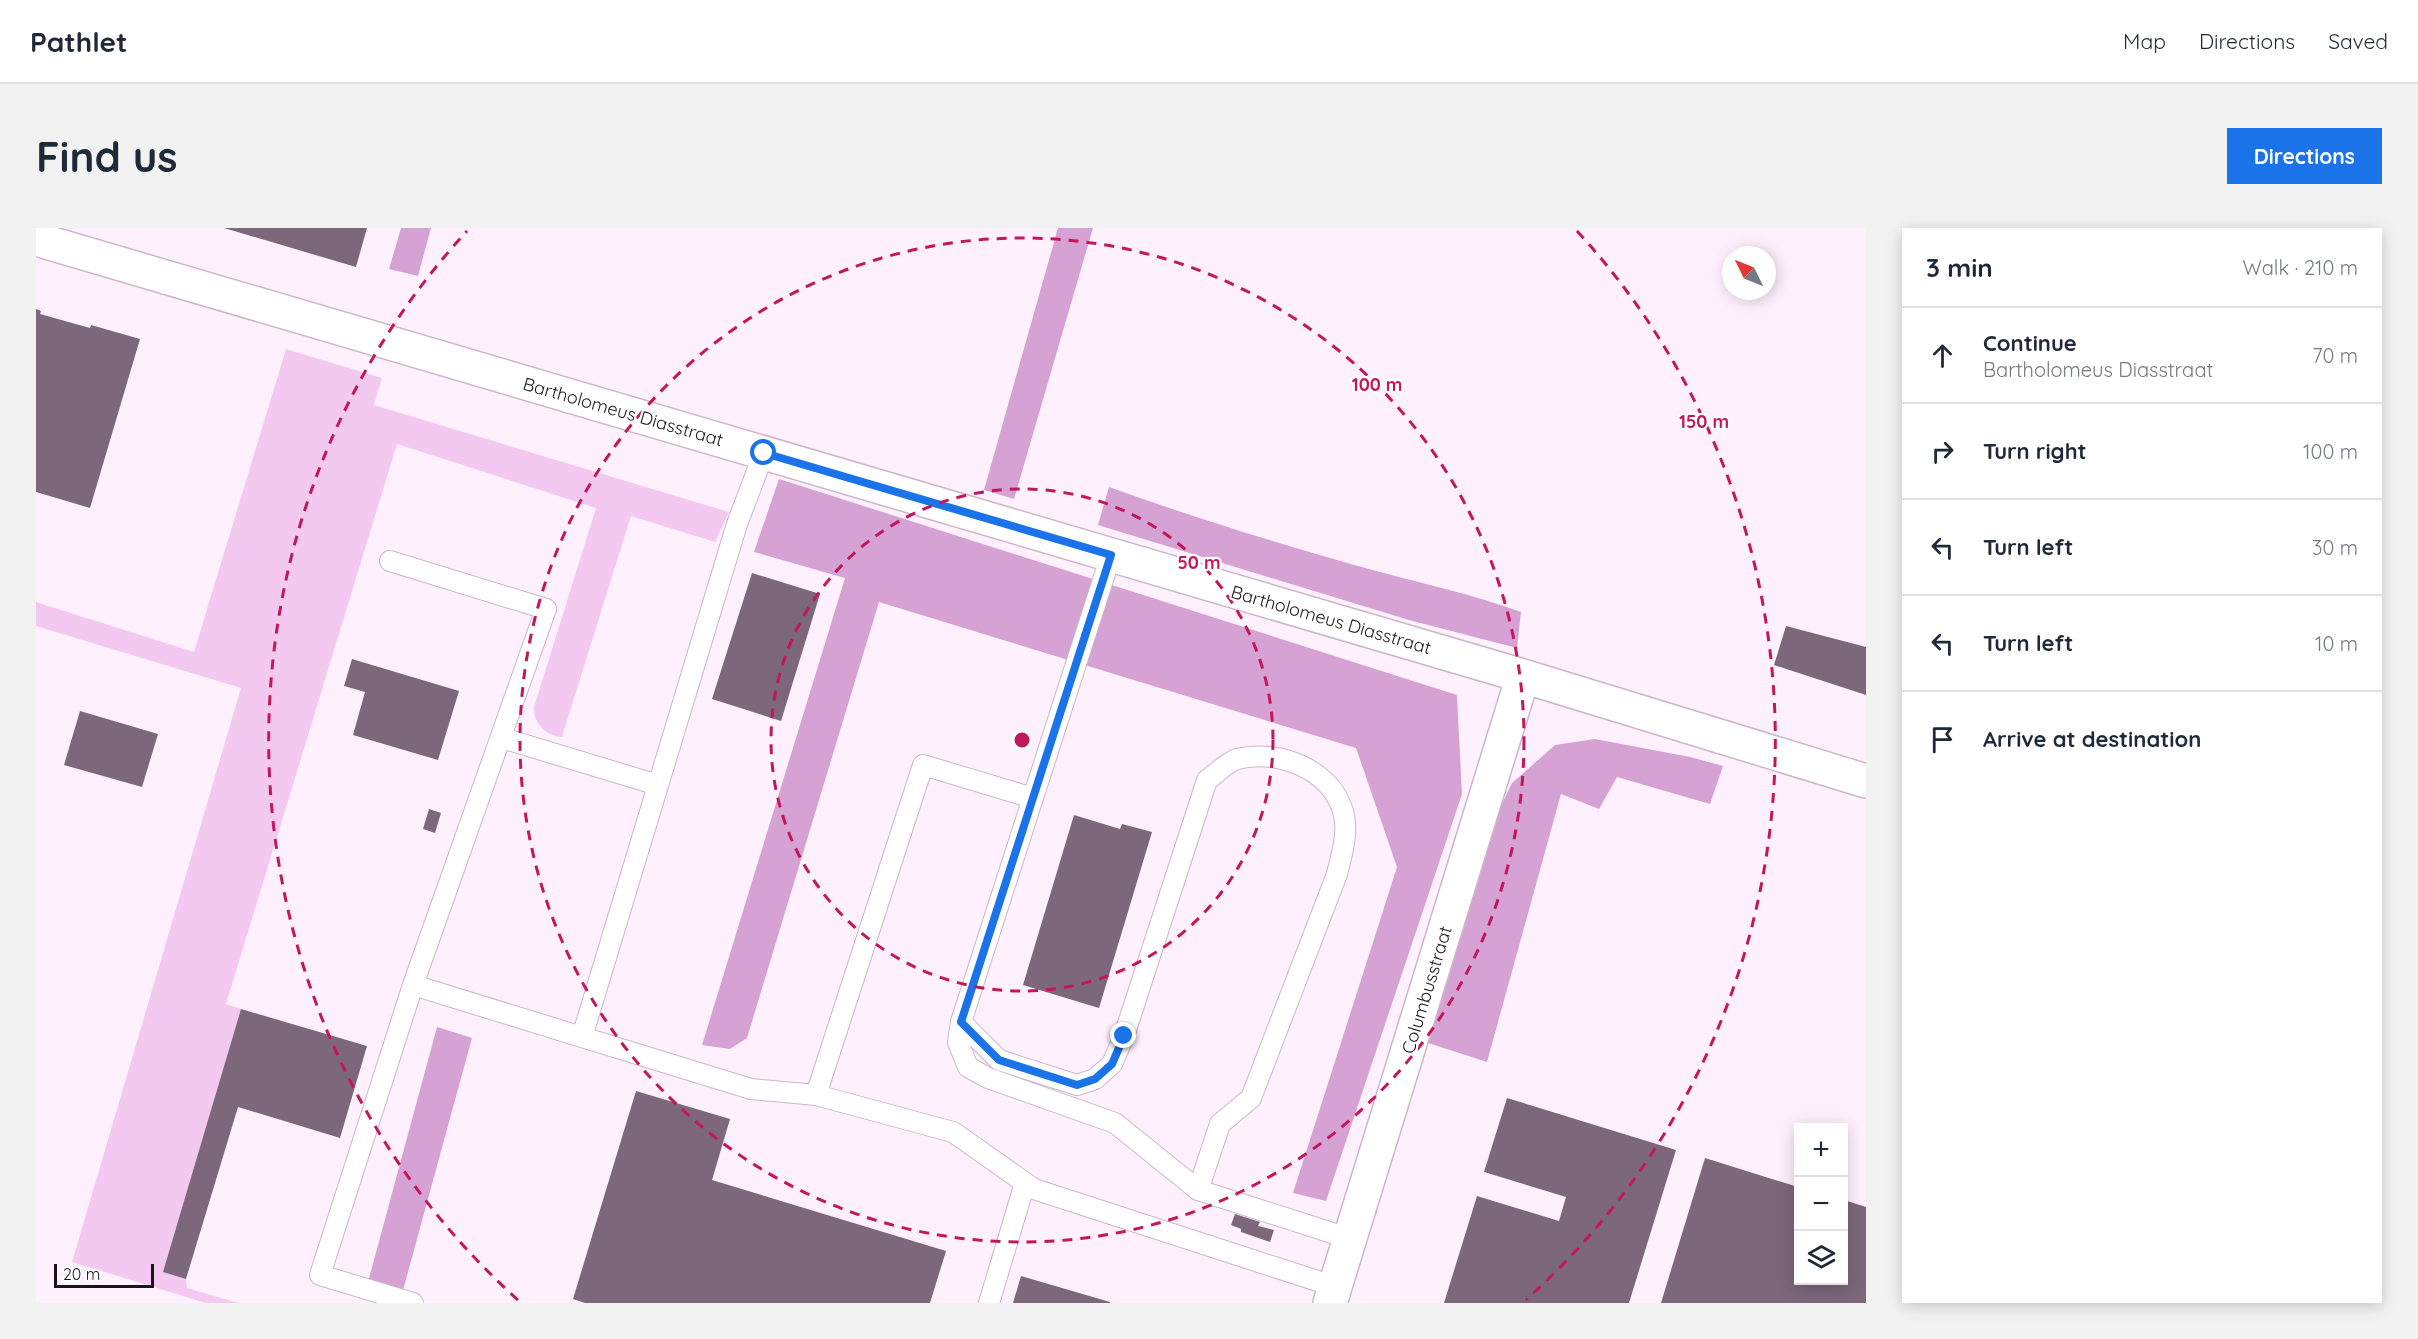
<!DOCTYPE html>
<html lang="en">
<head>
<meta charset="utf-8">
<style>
  :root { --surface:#fff; --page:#f2f2f3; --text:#1f2937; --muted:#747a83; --line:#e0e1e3; --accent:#1a73e8 }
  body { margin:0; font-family:Quicksand,sans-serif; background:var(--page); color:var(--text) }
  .controls { position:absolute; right:18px; bottom:18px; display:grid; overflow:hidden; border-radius:0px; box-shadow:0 3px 15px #0003 }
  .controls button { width:54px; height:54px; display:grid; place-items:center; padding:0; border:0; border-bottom:2px solid var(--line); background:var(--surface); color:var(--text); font:30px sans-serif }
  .compass { position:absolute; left:1686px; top:18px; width:54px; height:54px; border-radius:50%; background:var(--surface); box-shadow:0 3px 15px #0003; rotate:313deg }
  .scale { position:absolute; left:18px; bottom:15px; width:100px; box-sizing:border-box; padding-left:6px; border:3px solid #1b131a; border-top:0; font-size:16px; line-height:21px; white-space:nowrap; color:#1b131a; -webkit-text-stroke:4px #fff; paint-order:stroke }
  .stop { position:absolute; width:18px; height:18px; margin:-14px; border:4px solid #1a73e8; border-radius:50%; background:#fff }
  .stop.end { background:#1a73e8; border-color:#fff; box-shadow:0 2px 6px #0008 }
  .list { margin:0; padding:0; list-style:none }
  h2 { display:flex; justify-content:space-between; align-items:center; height:78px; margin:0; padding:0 24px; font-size:26px }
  h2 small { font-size:20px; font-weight:400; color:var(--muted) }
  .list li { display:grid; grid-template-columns:39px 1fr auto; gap:18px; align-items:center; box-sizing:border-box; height:96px; padding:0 24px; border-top:2px solid var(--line) }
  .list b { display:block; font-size:22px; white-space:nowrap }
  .list p { margin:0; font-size:20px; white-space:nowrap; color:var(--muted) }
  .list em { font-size:20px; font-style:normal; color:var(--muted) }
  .icon { flex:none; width:33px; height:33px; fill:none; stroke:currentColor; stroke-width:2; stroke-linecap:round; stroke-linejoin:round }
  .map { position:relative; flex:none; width:1830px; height:1075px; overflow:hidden; border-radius:0px }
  header { display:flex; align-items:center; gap:36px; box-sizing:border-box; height:84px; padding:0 30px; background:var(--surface); border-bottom:2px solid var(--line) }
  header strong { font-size:28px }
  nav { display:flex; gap:33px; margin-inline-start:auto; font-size:21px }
  .intro { display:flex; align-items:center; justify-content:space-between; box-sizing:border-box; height:144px; padding:0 36px }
  h1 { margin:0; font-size:42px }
  .button { padding:15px 27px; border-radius:0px; background:var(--accent); color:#fff; font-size:21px; font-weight:700 }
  main { display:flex; gap:36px; padding:0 36px }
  aside { flex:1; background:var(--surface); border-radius:0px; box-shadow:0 3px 15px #0003 }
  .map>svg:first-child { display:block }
</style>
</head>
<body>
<header>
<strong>Pathlet</strong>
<nav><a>Map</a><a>Directions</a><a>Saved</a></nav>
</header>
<div class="intro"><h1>Find us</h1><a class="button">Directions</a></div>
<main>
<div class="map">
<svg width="1830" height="1075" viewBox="0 0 1830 1075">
  <rect width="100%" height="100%" fill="#fef0fd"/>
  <path fill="#f3c9f1" d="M250 121 346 150 338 177 693 284 679 314 595 288 526 509C510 508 497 495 498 479L560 280 361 216 190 776 205 781 128 1044 150 1051 151 1060 202 1075H170L36 1034 205 460 0 398V374L158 424Z"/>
  <path fill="#d6a1d3" d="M365 0H395L382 48 353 41Z
    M1022 0H1057L978 271 948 262Z
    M743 251 1421 467 1426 566 1290 973 1257 965 1361 639 1320 520 843 374 711 810 694 821 666 817 809 350 718 324Z
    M1073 259C1162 291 1253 319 1344 344 1392 357 1439 367 1485 384L1481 420 1373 392 1062 297Z
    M1559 511 1654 529 1687 538 1674 576 1581 549 1563 581 1525 566 1451 834 1386 813 1463 582 1476 555 1519 517Z
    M401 799 436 810 366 1066 332 1054Z"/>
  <path fill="#7c677b" d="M188 0H331L320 39Z
    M0 81 5 83 4 86 54 100 55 97 104 111 54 280 0 264Z
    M716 345 784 366 745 493 676 471Z
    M1750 398 1830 419V467L1738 437Z
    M316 431 423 463 402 532 317 507 329 464 308 458Z
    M44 483 122 506 106 559 28 537Z
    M393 581 405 585 399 605 387 601Z
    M1038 587 1084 601 1086 596 1116 604 1063 780 987 757Z
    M205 781 331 818 304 910 202 879 150 1051 127 1044Z
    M600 863 694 891 676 952 910 1023 894 1075H549L537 1071Z
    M1471 870 1640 922 1593 1075H1408L1441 968 1523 993 1530 969 1448 944Z
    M1669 930 1762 959V1052H1808V972L1830 979V1075H1625Z
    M1199 986 1224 994 1222 998 1238 1002 1234 1014 1205 1004V1001L1195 997Z
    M985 1048 1074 1074V1075H977Z"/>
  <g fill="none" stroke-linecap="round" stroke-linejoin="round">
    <defs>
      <path id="service" d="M1075 327 925 794 922 814 932 839 952 850 1079 895 1162 962 1315 1011
        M354 333 510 381 377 757
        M466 510 622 557
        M997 570 887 537 780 867 917 904 998 961 1300 1059
        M925 794 963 832 1041 857 1059 851 1076 836 1088 808 1171 552C1180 546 1191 534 1201 531 1243 521 1294 541 1307 583 1313 604 1306 625 1301 646L1215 870 1184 896 1162 962
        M546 809 701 296 728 225
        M377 1075 284 1047 377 757 715 861 780 867
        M953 1075 989 955"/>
      <path id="minor" d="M0 11 1487 448 1830 553
        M1294 1075 1487 448"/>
    </defs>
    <use href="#service" stroke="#cdb6cb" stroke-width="22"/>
    <use href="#minor" stroke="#cdb6cb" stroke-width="36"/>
    <use href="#service" stroke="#fff" stroke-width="20"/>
    <use href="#minor" stroke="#fff" stroke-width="33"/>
  </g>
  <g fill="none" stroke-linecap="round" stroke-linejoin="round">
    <path stroke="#1a73e8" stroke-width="8" d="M728 225 1075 327 925 794 963 832 1041 857 1059 851 1076 836 1088 808"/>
  </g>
  <g fill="none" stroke="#c2185b" stroke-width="3" stroke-dasharray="10 8">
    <circle cx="986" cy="512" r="251"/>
    <circle cx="986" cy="512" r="502"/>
    <path d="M482 1072A753 753 0 0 1 431 3M1541 3A753 753 0 0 1 1490 1072"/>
  </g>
  <g text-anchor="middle" stroke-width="4.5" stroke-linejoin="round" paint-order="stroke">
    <g font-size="18" fill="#1b131a" stroke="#fff">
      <text transform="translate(587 184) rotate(16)" y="6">Bartholomeus Diasstraat</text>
      <text transform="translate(1295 392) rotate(16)" y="6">Bartholomeus Diasstraat</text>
      <text transform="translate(1391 762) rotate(-73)" y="6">Columbusstraat</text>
    </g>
  </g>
  <circle cx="986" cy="512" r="9" fill="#c2185b" stroke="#fff" stroke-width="3"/>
  <g font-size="18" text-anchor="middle" font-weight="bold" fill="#c2185b" stroke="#fff" stroke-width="4.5" stroke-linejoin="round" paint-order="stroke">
    <text x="1341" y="163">100 m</text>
    <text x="1668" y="200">150 m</text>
    <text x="1163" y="341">50 m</text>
  </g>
</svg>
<div class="controls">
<button>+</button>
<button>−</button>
<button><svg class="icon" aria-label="layers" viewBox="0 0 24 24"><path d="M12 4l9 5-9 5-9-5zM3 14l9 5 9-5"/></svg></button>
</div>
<svg class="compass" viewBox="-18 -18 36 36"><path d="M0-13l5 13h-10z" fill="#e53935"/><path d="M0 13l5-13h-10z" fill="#747a83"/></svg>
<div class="scale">20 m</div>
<div class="stop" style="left:728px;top:225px"></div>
<div class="stop end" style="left:1088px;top:808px"></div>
</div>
<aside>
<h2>3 min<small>Walk · 210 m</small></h2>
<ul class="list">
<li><svg class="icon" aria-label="ahead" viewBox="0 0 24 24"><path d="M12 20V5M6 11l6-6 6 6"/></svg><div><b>Continue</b><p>Bartholomeus Diasstraat</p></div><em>70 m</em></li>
<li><svg class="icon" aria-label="right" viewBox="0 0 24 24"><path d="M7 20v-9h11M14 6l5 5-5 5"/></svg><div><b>Turn right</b></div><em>100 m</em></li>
<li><svg class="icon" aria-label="left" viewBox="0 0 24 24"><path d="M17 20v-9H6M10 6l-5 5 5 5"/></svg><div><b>Turn left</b></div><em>30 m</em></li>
<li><svg class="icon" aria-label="left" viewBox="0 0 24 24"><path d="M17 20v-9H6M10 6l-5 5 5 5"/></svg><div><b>Turn left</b></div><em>10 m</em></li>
<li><svg class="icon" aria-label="arrive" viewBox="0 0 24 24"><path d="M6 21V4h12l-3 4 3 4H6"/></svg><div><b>Arrive at destination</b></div></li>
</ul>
</aside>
</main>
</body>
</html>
